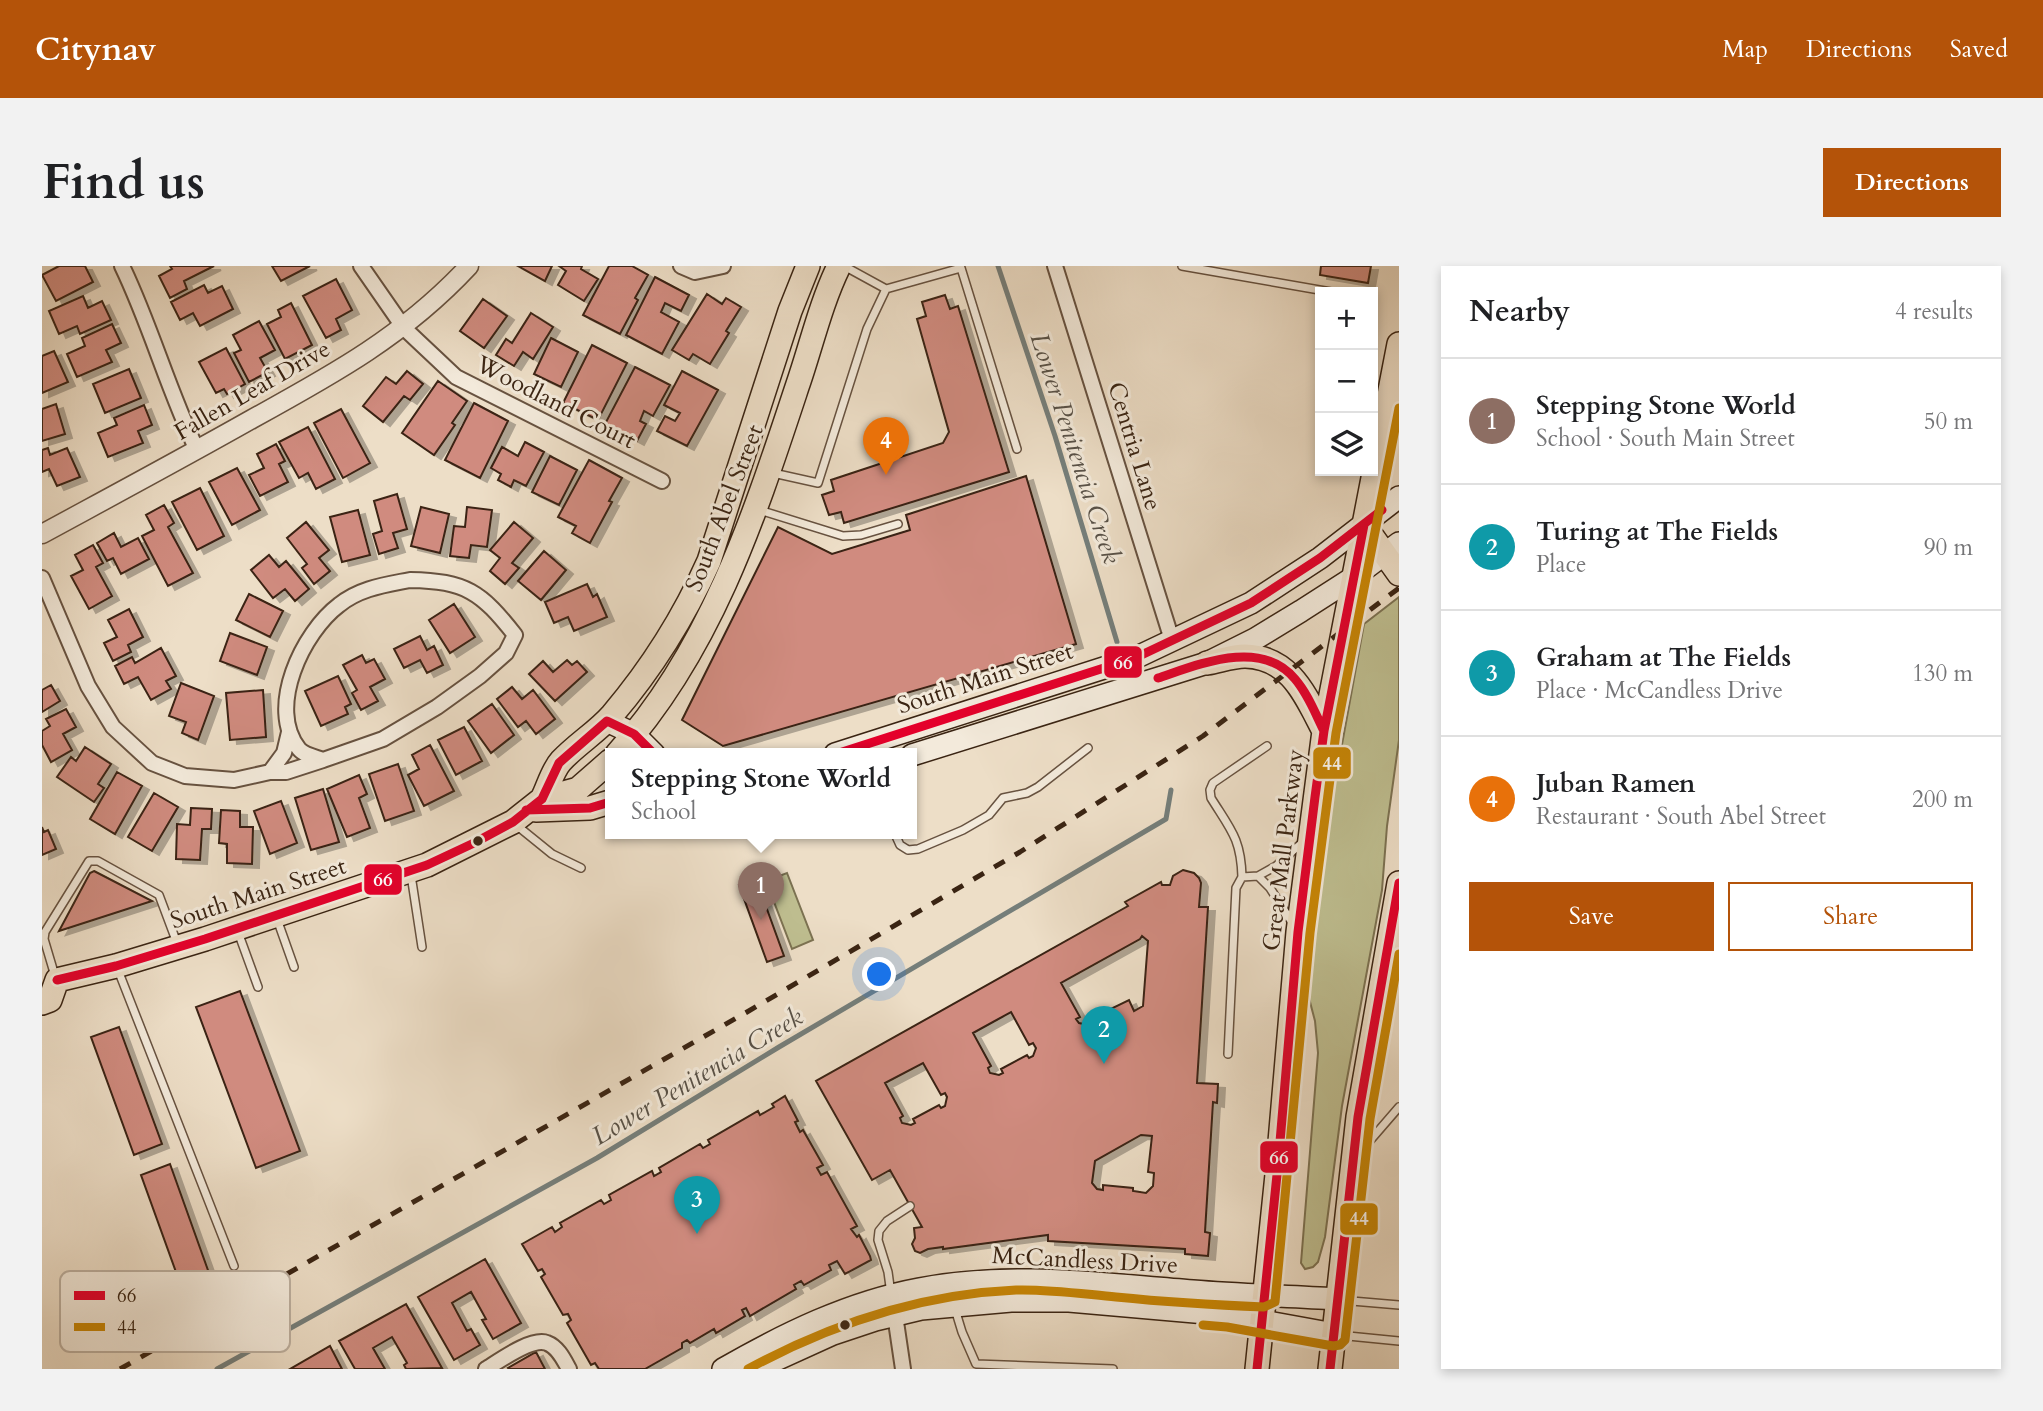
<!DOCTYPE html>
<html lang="en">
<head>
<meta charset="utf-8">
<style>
  :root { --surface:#fff; --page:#f2f2f2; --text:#202124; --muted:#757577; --line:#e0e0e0; --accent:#b45309 }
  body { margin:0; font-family:Cardo,serif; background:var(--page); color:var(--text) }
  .controls { position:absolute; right:21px; top:21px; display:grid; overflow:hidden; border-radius:0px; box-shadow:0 4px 10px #0003 }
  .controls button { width:63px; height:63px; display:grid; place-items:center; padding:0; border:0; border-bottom:2px solid var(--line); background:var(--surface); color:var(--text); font:35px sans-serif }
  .you { position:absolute; left:838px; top:709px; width:24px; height:24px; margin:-18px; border:5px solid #fff; border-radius:50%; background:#1a73e8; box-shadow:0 0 0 10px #1a73e833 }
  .badge { display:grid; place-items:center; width:46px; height:46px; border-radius:50%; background:var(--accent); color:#fff; font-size:23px; font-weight:700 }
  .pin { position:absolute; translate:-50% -58px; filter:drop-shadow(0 2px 4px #0008) }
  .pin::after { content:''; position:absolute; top:37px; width:24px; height:21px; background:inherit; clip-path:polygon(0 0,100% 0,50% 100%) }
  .popup { position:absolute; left:563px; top:482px; width:312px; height:91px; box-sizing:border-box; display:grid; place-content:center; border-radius:0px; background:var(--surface); filter:drop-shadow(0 2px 5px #0005); font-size:23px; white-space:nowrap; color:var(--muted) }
  .popup b { font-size:26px; color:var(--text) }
  .popup::after { content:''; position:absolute; left:50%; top:100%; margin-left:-14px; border:14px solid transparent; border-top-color:var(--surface) }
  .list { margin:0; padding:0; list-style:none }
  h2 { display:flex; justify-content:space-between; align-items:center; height:91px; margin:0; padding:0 28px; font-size:30px }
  h2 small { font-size:23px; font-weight:400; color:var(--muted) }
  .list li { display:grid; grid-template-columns:46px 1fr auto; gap:21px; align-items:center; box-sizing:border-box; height:126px; padding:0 28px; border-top:2px solid var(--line) }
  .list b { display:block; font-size:26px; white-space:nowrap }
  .list p { margin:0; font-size:23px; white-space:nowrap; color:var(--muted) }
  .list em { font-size:23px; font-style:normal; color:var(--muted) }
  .actions { display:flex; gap:14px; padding:21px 28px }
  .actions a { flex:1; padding:16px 0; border:2px solid var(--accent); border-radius:0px; text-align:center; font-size:24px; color:var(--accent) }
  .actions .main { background:var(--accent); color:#fff }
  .icon { flex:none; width:38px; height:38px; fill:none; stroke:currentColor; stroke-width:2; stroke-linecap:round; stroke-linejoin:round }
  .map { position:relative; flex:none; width:1357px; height:1103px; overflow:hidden; border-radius:0px }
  header { display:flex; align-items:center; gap:42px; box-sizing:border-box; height:98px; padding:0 35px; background:var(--accent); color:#fff }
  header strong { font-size:33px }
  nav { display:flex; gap:38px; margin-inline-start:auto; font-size:24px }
  .intro { display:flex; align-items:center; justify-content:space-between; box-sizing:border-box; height:168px; padding:0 42px }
  h1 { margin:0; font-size:49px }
  .button { padding:18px 32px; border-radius:0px; background:var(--accent); color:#fff; font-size:24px; font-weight:700 }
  main { display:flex; gap:42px; padding:0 42px }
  aside { flex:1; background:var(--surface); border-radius:0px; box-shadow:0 4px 10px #0003 }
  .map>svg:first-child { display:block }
</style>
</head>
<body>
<header>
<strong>Citynav</strong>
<nav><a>Map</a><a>Directions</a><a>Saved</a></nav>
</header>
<div class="intro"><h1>Find us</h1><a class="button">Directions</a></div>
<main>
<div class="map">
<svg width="1357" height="1103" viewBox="0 0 1357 1103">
  <defs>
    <filter id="shadow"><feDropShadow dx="7" dy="4" stdDeviation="0" flood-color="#0004"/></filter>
  </defs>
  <rect width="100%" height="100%" fill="#eddec7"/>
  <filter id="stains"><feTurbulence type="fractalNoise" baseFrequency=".00286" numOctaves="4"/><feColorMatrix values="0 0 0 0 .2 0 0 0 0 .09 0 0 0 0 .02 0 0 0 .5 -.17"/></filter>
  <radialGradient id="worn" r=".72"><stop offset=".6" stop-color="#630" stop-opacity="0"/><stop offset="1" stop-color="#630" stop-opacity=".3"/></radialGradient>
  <path fill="#bfbf91" stroke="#7c7252" stroke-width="2" d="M1357 331V474L1345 560 1340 624 1300 840 1283 971 1276 996 1271 1001 1263 1003 1259 997 1276 787 1273 755 1267 732 1266 694 1284 566 1322 358Z
    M745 607 771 674 750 683 724 615Z"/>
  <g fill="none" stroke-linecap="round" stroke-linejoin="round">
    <path stroke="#757e7a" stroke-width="5" d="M956 0 1013 170 1075 376
      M175 1103 555 892 737 781 1124 553 1129 524"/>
  </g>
  <path fill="#d08b7f" stroke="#3a2413" stroke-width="2" fill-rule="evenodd" filter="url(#shadow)" d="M17 0H43L51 16 14 35 0 9Z
    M128 0H172L142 15 145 23 128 32 117 10 130 3Z
    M230 0H268L239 15Z
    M476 0H510L503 15Z
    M517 0H540L539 3 556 13 542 35 516 19 524 5Z
    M567 0H590L606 9 593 32 596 34 578 68 541 49Z
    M1279 0H1329L1326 17 1278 9Z
    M613 11 647 29 639 45 623 37 619 46 637 56 620 88 584 69Z
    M294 13 310 44 294 53 299 64 284 72 261 30Z
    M162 19 166 27 180 20 191 43 158 60 151 47 138 54 129 36Z
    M665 28 680 38 684 32 699 41 684 65 687 67 668 98 651 88 647 94 630 84Z
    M903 29 908 43 916 40 967 206 802 257 799 246 787 249 780 229 792 225 789 214 901 177 907 166 875 53 884 50 880 36Z
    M41 30 46 42 60 35 69 54 38 68 35 60 17 68 7 45Z
    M441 33 465 50 442 82 418 65Z
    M249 37 270 79 243 93 225 58 239 51 236 44Z
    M489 47 511 61 491 93 481 86 472 100 454 89 464 73 470 77Z
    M217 55 233 84 218 92 226 106 207 116 192 87 199 84 191 69Z
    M70 58 79 77 64 84 70 96 35 111 25 88 43 80 40 72Z
    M509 72 536 86 519 121 492 108Z
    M550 79 585 97 556 154 521 137Z
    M184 82 203 118 185 128 182 123 174 127 157 96Z
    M12 85 26 116 0 127V90Z
    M593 101 628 119 611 150 602 145 598 155 604 158 595 175 563 158Z
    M87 103 99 132 63 147 51 118Z
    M365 105 381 118 368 134 362 130 341 156 321 140 344 111 354 118Z
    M640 105 676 124 645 180 615 165 623 150 633 155 638 147 622 139Z
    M396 115 425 135 410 157 413 159 392 189 360 167Z
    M432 137 466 155 438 212 403 194Z
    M14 138 23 168 0 175V143Z
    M102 139 110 159 96 165 101 177 66 191 56 167 75 159 72 152Z
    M299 143 328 197 301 212 272 157Z
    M266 161 293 213 274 223 266 207 257 212 237 176Z
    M483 176 502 186 484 220 472 214 469 221 456 214 459 208 449 202 460 181 476 190Z
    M234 178 243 195 237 198 246 216 218 230 207 209 222 202 215 188Z
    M6 182 8 189 25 182 38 211 15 220 7 203 0 206V184Z
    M508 190 535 204 517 239 490 226Z
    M547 194 580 212 567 235 570 236 548 277 530 267 534 260 516 251Z
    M195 202 218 244 190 259 167 216Z
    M984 210 1034 378 681 480 640 454 736 261 790 288 868 264 864 249Z
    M158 222 182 270 155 284 130 236Z
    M355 228 365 263 351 267 356 282 337 288 331 268 340 265 332 235Z
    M122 239 132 257 126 261 151 307 126 320 100 270 112 264 104 249Z
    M379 241 407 248 398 287 369 280Z
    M425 241 450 244 445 281 429 279 427 292 408 290 412 260 423 261Z
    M316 244 328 289 300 296 288 251Z
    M264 256 287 284 277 292 288 305 272 318 260 302 265 298 245 272Z
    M472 256 491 272 470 297 477 302 463 318 448 305 458 292 448 284Z
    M72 267 79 281 96 272 107 293 79 308 71 292 65 295 55 277Z
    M51 279 61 297 54 301 70 330 47 343 29 310 41 304 33 289Z
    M502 285 524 304 499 334 476 315Z
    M227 289 237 301 244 295 267 323 253 335 243 323 231 332 209 304Z
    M545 318 551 331 555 328 565 351 532 365 526 351 512 357 503 336Z
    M207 328 241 345 228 371 194 354Z
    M412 338 433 371 408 387 387 354Z
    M87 343 101 371 86 379 89 386 71 395 62 377 75 371 66 354Z
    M188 367 225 381 215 409 178 395Z
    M378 370 385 384 392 380 401 399 385 407 378 394 362 402 352 383Z
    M119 382 134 410 124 415 129 423 109 434 96 411 82 418 73 400 90 391 93 397Z
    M320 389 324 397 332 393 343 413 328 421 336 435 319 444 310 427 315 424 301 399Z
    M525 394 530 399 535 395 545 406 513 435 487 408 501 395 511 406Z
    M296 410 309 438 303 441 306 448 279 460 263 425Z
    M139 417 172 430 156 474 140 467 144 456 127 450Z
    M9 419 18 435 0 446V424Z
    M470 421 480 433 491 424 513 453 494 468 484 455 476 461 455 433Z
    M221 424 224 471 188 474 184 427Z
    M450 438 472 469 449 487 426 455Z
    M24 443 34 461 21 468 30 484 9 496 0 479V465L8 460 4 453Z
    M422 461 440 495 414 509 396 474Z
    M388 479 412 525 382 540 366 509 377 503 370 489Z
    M43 481 69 498 56 518 62 522 52 536 15 511 29 491 34 495Z
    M356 498 372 545 343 555 327 508Z
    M75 506 100 520 73 568 48 553Z
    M317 509 325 528 317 532 328 562 305 571 285 523Z
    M281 523 297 576 269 584 253 532Z
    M112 527 136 541 110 585 86 571Z
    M239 535 255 577 228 588 212 545Z
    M149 542 170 543 169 563H160L158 594 134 593 135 558 148 559Z
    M179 544 198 545V561H211L210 598 185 597V578L177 577Z
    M0 561 2 566 6 564 14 583 0 589Z
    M1141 604 1152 607 1157 612 1159 617 1157 641H1166L1155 817 1176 818 1175 837 1171 836 1163 966 1168 967 1166 990 1143 988V983L1006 975V969L901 983V981L886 983 878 987 873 985 870 978 873 972 872 962 880 961 848 904 830 914 774 815 1086 640 1083 636 1119 616 1120 619H1128L1131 610ZM1100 670 1106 675 1101 740 1092 745 1087 734 1048 753 1050 757 1046 759 1037 757 1034 753 1038 751 1019 717 1098 673ZM969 746 987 779 991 777 994 782 991 790 987 792 985 789 959 803 961 807 957 809 948 807 946 802 949 800 931 767ZM881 797 899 829 903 827 905 831 903 840 899 842 897 839 871 853 873 857 869 859 860 857 858 852 861 850 843 817ZM1099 869 1110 870 1106 906 1112 907 1111 920 1104 927 1091 925V922L1061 919V924L1055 923 1050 917 1053 895Z
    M52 605 110 635 17 665 48 607Z
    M714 613 742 690 725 696 697 619Z
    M198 725 258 885 214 902 154 741Z
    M77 761 120 878 92 889 49 771Z
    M743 830 756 855 753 856 758 866 761 864 781 899 775 902 779 909 785 906 815 960 809 963 815 971 817 969 828 990 829 994 803 1008 795 995 787 999 789 1004 762 1019 759 1015 752 1019 754 1023 708 1050 704 1042 700 1044 703 1050 674 1067 672 1063 648 1077 645 1074 640 1077V1082L603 1103H557L553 1097 549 1099 525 1057 529 1054 526 1048 521 1049 499 1011 503 1008 500 1003 496 1005 480 978 510 961 513 966 520 961 518 957 559 934 562 938 569 934 567 929 610 905 612 910 619 906 617 902 658 878 661 882 668 878 666 874 716 845 718 849 732 841 730 838Z
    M128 898 172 1021 143 1031 99 909Z
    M443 993 479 1057 451 1073 440 1054 444 1053 429 1026 410 1037 425 1065 429 1063 438 1079 412 1094 376 1031Z
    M364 1038 400 1102 364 1103 362 1099 365 1097 350 1071 331 1082 343 1103H313L297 1075Z
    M288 1080 300 1103H248Z
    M494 1086 503 1103H467L466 1102Z"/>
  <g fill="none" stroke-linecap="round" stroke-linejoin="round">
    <defs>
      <path id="service" d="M802 0 844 23 919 2 975 183
        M1140 0 1289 26
        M731 207 776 217 825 63 844 23
        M714 243 801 270 819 269 856 258
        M473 558 510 588 539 602
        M853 568 858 579 866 584 876 583 921 564 947 549 961 532 985 527 996 521 1046 482
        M369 609 380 681
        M1216 610 1200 611C1199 573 1189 564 1169 532L1168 524 1171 517 1225 480
        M235 653 252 701
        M1251 658 1228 622 1216 610 1234 600 1262 575
        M196 666 216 721
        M76 704 192 1000
        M13 710 2 673 3 666 47 595H56L117 629 135 677
        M1186 788 1194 622 1200 611
        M1319 885 1357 841
        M849 1028 846 1006 836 974 837 965 845 955 868 940
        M1298 1034 1357 1039
        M913 1043 920 1066 934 1098 1071 1103
        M1296 1069 1357 1075"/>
      <path id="minor" d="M80 0C109 60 126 124 155 184
        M319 0 362 62 414 111 620 215
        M639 0 653 6 681 0
        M1013 0 1130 374
        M0 312 46 420 71 461 110 497 143 510 192 514 228 506H244L281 494
        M368 314C424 315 439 326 473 369L464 387 438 410 395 441 341 473 281 494C273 491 262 489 257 483 224 442 261 366 297 339 318 322 343 319 368 314Z
        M228 506 242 487 247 466
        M853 1049 861 1103
        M444 1103C457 1095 490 1071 505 1077 516 1081 522 1094 527 1103"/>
      <path id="tertiary" d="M0 268C70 230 141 192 210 153 292 108 363 69 427 0"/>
      <path id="secondary" d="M565 455 592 468 612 488
        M793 488 1093 392 1209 337 1278 292 1357 231
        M870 489 1165 397 1213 373 1259 345 1312 311 1357 277
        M681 1103C742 1068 807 1036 877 1023 971 1005 1057 1018 1151 1025 1199 1029 1247 1030 1294 1033
        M714 1103 791 1068 833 1054 879 1043 969 1035H1027L1187 1049 1292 1068"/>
      <path id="primary" d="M1322 259 1357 308
        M1165 397C1177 395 1191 390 1203 390 1249 391 1264 431 1282 465
        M575 488C669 384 712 251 755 121 769 81 778 39 797 0
        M500 533C506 522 510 505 519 495 535 478 555 466 570 449 610 402 642 351 667 295L748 45 766 0
        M494 544 548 542 568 536
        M15 714 74 700 163 673 385 599 471 556 500 533 536 523 568 495
        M0 737 8 734 15 714
        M1215 1103 1236 899 1256 666 1282 465 1357 78
        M1288 1103 1316 851 1357 617"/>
    </defs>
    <use href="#service" stroke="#675240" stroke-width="10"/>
    <use href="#minor" stroke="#675240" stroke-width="18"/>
    <use href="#tertiary" stroke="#675240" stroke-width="21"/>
    <use href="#secondary" stroke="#3a2413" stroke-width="24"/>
    <use href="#primary" stroke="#3a2413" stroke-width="26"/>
    <use href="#service" stroke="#f3eadb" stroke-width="7"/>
    <use href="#minor" stroke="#f3eadb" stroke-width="14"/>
    <use href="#tertiary" stroke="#f3eadb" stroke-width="18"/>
    <use href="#secondary" stroke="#f3eadb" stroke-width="21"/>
    <use href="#primary" stroke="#eddec7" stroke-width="23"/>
    <path stroke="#3a2413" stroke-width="5" stroke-dasharray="12 12" stroke-linecap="butt" d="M78 1103 705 746 978 586 1161 470 1357 322"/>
    <defs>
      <path id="bus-1" d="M1116 412C1158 398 1219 372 1253 413 1266 428 1273 447 1282 465
        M794 488 1093 392 1209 337 1278 292 1340 244
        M484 544 548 542 568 536
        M15 714 74 700 163 673 385 599 432 577 471 556 500 533 517 497 565 455 592 468 612 488
        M1215 1103 1236 899 1256 666 1273 531 1282 465 1322 259
        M1288 1103 1316 851 1357 617"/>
      <path id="bus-2" d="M1161 1059 1185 1061 1291 1080 1298 1079 1303 1074 1328 853 1357 688
        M706 1103C789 1058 879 1028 974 1024 1007 1023 1041 1028 1074 1031 1124 1036 1173 1039 1222 1041L1233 1036 1268 667 1294 467 1357 142"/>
    </defs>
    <use href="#bus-1" stroke="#f3eadb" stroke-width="14"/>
    <use href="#bus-2" stroke="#f3eadb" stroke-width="14"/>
    <use href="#bus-1" stroke="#e4002b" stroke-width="9"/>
    <use href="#bus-2" stroke="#c88605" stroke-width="9"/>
  </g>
  <g fill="#3a2413" stroke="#f3eadb" stroke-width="2.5">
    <circle cx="436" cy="575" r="6"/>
    <circle cx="803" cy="1059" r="6"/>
  </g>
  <g text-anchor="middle" stroke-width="6" stroke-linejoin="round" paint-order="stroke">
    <g font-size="24" fill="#3a2413" stroke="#f3eadb">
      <text transform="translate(210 124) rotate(-30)" y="8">Fallen Leaf Drive</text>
      <text transform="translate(514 136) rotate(27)" y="8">Woodland Court</text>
      <text transform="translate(1093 180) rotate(73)" y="8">Centria Lane</text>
      <text transform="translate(682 242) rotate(-69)" y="8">South Abel Street</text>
      <text transform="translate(943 412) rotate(-18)" y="8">South Main Street</text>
      <text transform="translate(1241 584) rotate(-83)" y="8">Great Mall Parkway</text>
      <text transform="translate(216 627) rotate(-18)" y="8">South Main Street</text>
      <text transform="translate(1043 994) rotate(3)" y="8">McCandless Drive</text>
    </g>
    <g font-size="26" font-style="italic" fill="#585147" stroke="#f3eadb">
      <text transform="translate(1034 182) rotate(72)" y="9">Lower Penitencia Creek</text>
      <text transform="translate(655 810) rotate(-31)" y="9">Lower Penitencia Creek</text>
    </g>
  </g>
  <rect x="18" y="1005" width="230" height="81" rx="10" fill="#f3eadb" stroke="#bcaf9f" stroke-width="2"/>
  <rect x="32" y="1025" width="31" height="9" fill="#e4002b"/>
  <rect x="32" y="1057" width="31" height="8" fill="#c88605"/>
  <g font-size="19" fill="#3a2413">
    <text x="75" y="1036">66</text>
    <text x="75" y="1068">44</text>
  </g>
  <g stroke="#f3eadb" stroke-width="2.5">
    <rect x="1061" y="379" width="40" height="34" rx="7" fill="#e4002b"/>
    <rect x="1270" y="480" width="40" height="34" rx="7" fill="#c88605"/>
    <rect x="321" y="597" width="40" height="33" rx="7" fill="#e4002b"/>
    <rect x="1217" y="874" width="40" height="34" rx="7" fill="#e4002b"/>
    <rect x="1297" y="936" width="40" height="34" rx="7" fill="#c88605"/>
  </g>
  <g font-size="19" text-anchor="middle" font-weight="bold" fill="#fff">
    <text x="1081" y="403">66</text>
    <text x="1290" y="504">44</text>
    <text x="341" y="620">66</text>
    <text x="1237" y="898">66</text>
    <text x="1317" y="959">44</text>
  </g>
  <rect width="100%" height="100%" filter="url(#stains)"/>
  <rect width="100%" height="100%" fill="url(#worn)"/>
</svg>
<div class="controls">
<button>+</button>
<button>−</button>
<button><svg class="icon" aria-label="layers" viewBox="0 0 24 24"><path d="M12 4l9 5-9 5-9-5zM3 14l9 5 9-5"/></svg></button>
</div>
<div class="you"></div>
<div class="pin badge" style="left:719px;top:654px;background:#8d6e63">1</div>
<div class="popup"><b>Stepping Stone World</b>School</div>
<div class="pin badge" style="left:1062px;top:798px;background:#0f9aa8">2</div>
<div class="pin badge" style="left:655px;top:968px;background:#0f9aa8">3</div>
<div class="pin badge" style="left:844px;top:209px;background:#e8710a">4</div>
</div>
<aside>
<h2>Nearby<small>4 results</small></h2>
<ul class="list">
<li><span class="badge" style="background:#8d6e63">1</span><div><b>Stepping Stone World</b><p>School · South Main Street</p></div><em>50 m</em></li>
<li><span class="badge" style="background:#0f9aa8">2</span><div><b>Turing at The Fields</b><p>Place</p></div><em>90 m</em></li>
<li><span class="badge" style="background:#0f9aa8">3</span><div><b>Graham at The Fields</b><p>Place · McCandless Drive</p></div><em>130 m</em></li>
<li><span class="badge" style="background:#e8710a">4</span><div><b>Juban Ramen</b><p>Restaurant · South Abel Street</p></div><em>200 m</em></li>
</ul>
<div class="actions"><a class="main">Save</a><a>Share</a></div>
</aside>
</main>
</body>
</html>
